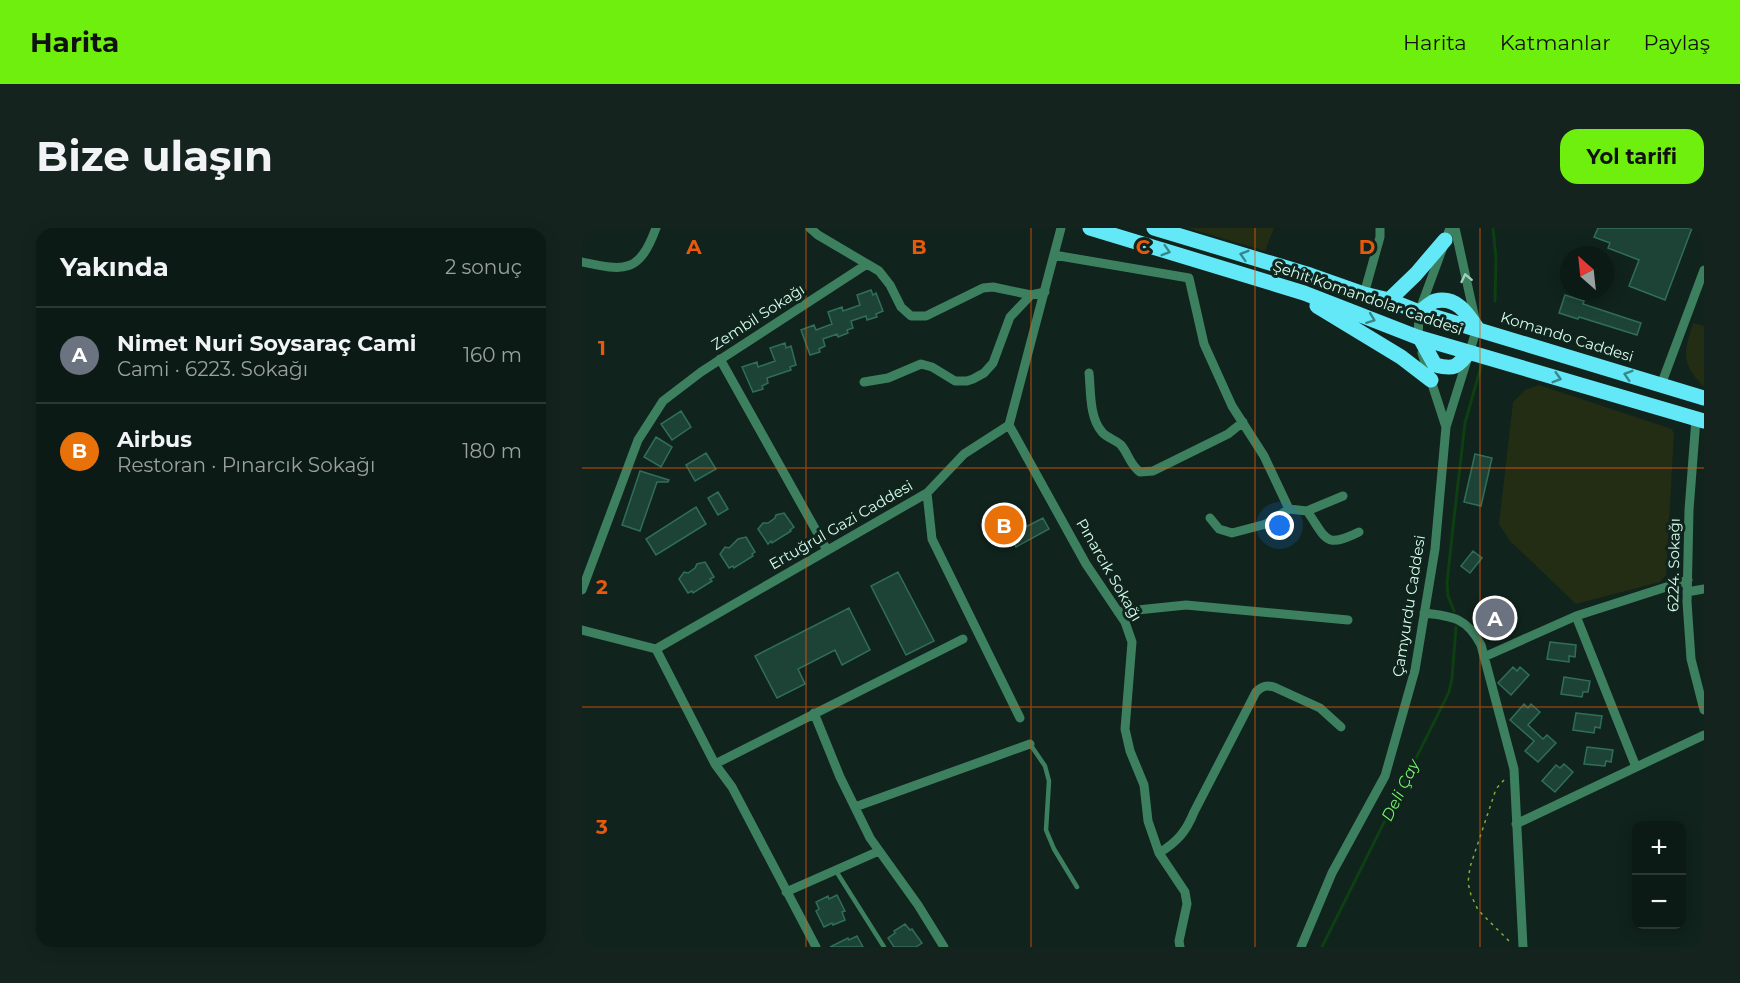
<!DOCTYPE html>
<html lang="tr">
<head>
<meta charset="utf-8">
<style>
  :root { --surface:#0c1a15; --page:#15231e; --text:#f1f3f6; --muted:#9aa1a0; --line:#2c3834; --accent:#6fef0e }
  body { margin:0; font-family:Montserrat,sans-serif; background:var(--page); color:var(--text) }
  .controls { position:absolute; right:18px; bottom:18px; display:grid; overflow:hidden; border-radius:12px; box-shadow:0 3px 15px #0003 }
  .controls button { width:54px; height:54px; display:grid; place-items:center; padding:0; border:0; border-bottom:2px solid var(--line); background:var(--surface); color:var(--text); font:30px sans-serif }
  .compass { position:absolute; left:978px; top:18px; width:54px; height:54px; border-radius:50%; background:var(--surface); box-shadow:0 3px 15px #0003; rotate:333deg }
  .you { position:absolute; left:698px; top:298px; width:21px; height:21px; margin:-15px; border:4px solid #fff; border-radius:50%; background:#1a73e8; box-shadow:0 0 0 9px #1a73e833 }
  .badge { display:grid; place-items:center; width:39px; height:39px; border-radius:50%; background:var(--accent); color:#fff; font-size:20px; font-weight:700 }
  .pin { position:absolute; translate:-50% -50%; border:3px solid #fff; box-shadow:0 2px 6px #0006 }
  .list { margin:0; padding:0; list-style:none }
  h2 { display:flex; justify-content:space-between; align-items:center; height:78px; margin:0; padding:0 24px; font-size:26px }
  h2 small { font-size:20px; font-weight:400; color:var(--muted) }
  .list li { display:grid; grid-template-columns:39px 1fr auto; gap:18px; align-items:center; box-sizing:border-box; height:96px; padding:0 24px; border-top:2px solid var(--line) }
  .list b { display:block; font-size:22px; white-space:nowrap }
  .list p { margin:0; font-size:20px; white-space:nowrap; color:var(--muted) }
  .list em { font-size:20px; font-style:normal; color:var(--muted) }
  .map { position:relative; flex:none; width:1122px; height:719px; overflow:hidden; border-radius:18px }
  header { display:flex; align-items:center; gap:36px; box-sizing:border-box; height:84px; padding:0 30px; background:var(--accent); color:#111 }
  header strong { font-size:28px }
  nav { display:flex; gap:33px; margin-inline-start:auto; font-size:21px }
  .intro { display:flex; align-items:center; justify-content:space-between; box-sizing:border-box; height:144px; padding:0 36px }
  h1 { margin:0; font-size:42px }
  .button { padding:15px 27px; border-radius:18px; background:var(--accent); color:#111; font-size:21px; font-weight:700 }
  main { display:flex; gap:36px; padding:0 36px }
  aside { flex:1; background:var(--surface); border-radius:18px; box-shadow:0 3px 15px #0003 }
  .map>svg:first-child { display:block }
</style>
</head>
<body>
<header>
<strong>Harita</strong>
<nav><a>Harita</a><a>Katmanlar</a><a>Paylaş</a></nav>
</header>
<div class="intro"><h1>Bize ulaşın</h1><a class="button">Yol tarifi</a></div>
<main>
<aside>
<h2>Yakında<small>2 sonuç</small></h2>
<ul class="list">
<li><span class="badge" style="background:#6b7280">A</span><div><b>Nimet Nuri Soysaraç Cami</b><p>Cami · 6223. Sokağı</p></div><em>160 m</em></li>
<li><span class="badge" style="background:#e8710a">B</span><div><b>Airbus</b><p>Restoran · Pınarcık Sokağı</p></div><em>180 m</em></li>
</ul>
</aside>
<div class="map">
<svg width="1122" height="719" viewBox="0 0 1122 719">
  <rect width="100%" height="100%" fill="#10231c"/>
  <path fill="#222d13" d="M606 0H692L683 23Z
    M1111 95 1122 98V159C1098 134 1102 126 1111 95Z
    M957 157 1090 201 1092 206 1084 347 1078 354 994 376 928 313 917 296 931 174 943 162Z"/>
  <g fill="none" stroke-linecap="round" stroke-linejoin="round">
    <path stroke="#0d3f12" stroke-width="3" d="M911 0 914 30 913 73
      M872 383 866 368 865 355 871 299 883 195 900 135
      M740 719 867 464 870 450 874 399"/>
  </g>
  <path fill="#1d4337" stroke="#306e59" stroke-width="1.5" d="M1016 0H1110L1083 72 1047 58 1057 32 1026 20 1028 15 1012 9Z
    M289 62 291 67 294 65 301 83 294 86 295 89 285 92 284 88 269 93 271 100 265 102 266 105 256 109 255 106 241 111 243 118 237 121 238 124 228 127 219 102 232 97 234 102 250 96 246 84 260 79 261 83 278 77 275 67Z
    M983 67 1002 73 1001 76 1059 95 1055 107 997 89 996 91 977 85Z
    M203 115 204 120 209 118 214 137 208 139 209 142 185 150 186 155 180 158 181 161 171 164 160 139 175 134 176 139 193 133 188 120Z
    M99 183 109 199 90 212 79 196Z
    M74 209 90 219 79 239 62 229Z
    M124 225 134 241 113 253 104 237Z
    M893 226 910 230 899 278 882 274Z
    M58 243 87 252 86 254H75L58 303 40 297Z
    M136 264 146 281 136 287 126 270Z
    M114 279 124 296 74 327 64 311Z
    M202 285 212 299 208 302 209 303 190 315 189 313 186 316 176 301 181 295H186L193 290 194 287Z
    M461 290 467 301 434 319 428 307Z
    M164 309 173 324 170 326 171 328 152 340 151 338 147 340 138 326 143 319 147 320 156 311Z
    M891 323 900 330 888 345 879 338Z
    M123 334 132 349 128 351 130 353 111 365 110 363 106 365 97 351 102 344 106 345 113 340 115 336Z
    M316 344 352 413 324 427 289 358Z
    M910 373 928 396 915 407 897 383Z
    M267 380 288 422 260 437 253 422 216 441 223 456 195 470 173 428Z
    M968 414 994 417 993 429 987 428V434L965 431Z
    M931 439 935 443 938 439 947 447 929 467 916 455Z
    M982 449 1008 453 1006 464H1001L1000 469 979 466Z
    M942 476 946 480 949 476 958 484 946 497 961 511 965 507 974 515 956 534 943 523 952 513 928 492Z
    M994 485 1020 488 1018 500 1013 499 1012 505 991 502Z
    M1005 519 1031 522 1029 534 1024 533 1023 538 1002 536Z
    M982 536 991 544 973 564 960 553 974 537 978 540Z
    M255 667 263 683 260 684 263 692 251 697 250 695 242 699 234 683 237 681 234 674 246 668 247 671Z
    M323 696 328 702 330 701 340 715 334 719H312L306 710 313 705 312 703Z
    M275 708 281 719H248L266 710 267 712Z"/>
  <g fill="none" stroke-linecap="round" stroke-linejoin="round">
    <path stroke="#7daf36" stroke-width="1.5" stroke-dasharray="3 4.5" stroke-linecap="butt" d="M922 552 914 561 888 639 886 655 889 667 896 682 930 716"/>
    <path stroke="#3d805f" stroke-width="4.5" d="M448 516 463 538 467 553 464 602 472 621 495 659
      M254 643 302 719"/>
    <path stroke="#3d805f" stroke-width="9" d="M228 0 236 7 297 43 308 57 319 79 329 88H344L401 60 411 59 449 67 463 64
      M472 27 607 50
      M0 34C43 43 57 46 74 0
      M607 50 622 116 650 178 682 228 707 281
      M782 66 798 9V0
      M836 112 837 84 868 0
      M840 125 864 199
      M138 131 245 322
      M507 145C509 163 507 189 520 204 525 210 534 212 539 217 546 225 548 237 558 244L571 243 646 206 661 194
      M282 154 306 150 339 136 350 139 373 153H385L391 151 402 145 411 135 428 89 449 67
      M1079 157 1122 42
      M1114 191 1107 282 1105 374 1109 431 1122 482
      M427 197 504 336 543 394 550 414 543 501 548 523 562 557 566 593 577 625 603 664 605 676 597 713 598 719
      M345 265 350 311 438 490
      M725 283 761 268
      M628 290 637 301 650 305 684 296 707 281 725 283C745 311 742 321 777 304
      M0 362 56 212 81 173 119 144 285 36
      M1105 364 1122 361
      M536 384 604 377 766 392
      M842 385C871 388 885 390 899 417L932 541 941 719
      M994 388 1054 539
      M0 402 74 421
      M74 421 345 265 382 226 427 197 479 0
      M74 421 133 536 150 559 234 719
      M902 429 994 388 1106 352
      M232 485 258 549 288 610 336 677 362 719
      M133 536 381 411
      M273 579 448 516
      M934 596 1122 507
      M577 625C595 614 604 604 612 584L674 464C680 458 684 457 692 459L738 480 759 499
      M204 664 297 623
      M719 719 750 645 803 548 833 442 853 321 864 199 895 100 873 0"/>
    <path stroke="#62e8f6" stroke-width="15" d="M508 0 722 65 835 109 1122 193
      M572 0 728 47 782 66 807 72 837 84 1122 170
      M807 72 834 46 863 12
      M735 78 819 129 849 152
      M837 84C842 81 848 75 853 73 874 68 885 85 895 100
      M838 110 853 137C873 142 875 139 887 124"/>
  </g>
  <defs><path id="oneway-chevron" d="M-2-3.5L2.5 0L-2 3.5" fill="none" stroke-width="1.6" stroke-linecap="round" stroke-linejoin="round" transform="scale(1.5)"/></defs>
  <g stroke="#398689">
    <use href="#oneway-chevron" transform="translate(584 23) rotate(17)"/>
    <use href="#oneway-chevron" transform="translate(662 27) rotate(-163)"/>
    <use href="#oneway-chevron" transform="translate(789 91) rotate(21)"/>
    <use href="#oneway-chevron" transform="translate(1046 147) rotate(-163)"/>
    <use href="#oneway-chevron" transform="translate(975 150) rotate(16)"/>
  </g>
  <use stroke="#9fd1bb" href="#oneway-chevron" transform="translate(884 50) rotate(-102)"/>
  <path fill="none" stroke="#e8590c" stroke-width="1.5" stroke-opacity="0.55" d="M224 0V719M449 0V719M673 0V719M898 0V719M0 240H1122M0 479H1122"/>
  <g text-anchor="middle" stroke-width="6" stroke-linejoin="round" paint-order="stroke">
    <g font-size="15" fill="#d4fdec" stroke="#10231c">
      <text transform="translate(786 70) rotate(19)" y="5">Şehit Komandolar Caddesi</text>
      <text transform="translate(176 89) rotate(-33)" y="5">Zembil Sokağı</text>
      <text transform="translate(985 109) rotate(17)" y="5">Komando Caddesi</text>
      <text transform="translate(259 297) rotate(-30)" y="5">Ertuğrul Gazi Caddesi</text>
      <text transform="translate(1092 337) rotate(-89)" y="5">6224. Sokağı</text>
      <text transform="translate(527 342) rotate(60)" y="5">Pınarcık Sokağı</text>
      <text transform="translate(827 378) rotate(-81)" y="5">Çamyurdu Caddesi</text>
    </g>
    <g font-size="16" font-style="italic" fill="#72f669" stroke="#10231c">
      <text transform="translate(818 562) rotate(-64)" y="6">Deli Çay</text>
    </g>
  </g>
  <g font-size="20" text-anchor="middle" font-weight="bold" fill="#e8590c" stroke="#10231c" stroke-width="6" stroke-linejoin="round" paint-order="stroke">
    <text x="112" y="26">A</text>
    <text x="337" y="26">B</text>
    <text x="561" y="26">C</text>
    <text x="785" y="26">D</text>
    <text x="20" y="127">1</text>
    <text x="20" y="366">2</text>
    <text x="20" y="606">3</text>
  </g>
</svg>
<div class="controls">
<button>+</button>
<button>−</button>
</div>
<svg class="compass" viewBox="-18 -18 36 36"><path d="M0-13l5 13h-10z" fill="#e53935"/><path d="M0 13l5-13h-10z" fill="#9aa1a0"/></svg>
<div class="you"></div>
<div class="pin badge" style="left:913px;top:390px;background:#6b7280">A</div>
<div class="pin badge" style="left:422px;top:297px;background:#e8710a">B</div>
</div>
</main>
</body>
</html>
